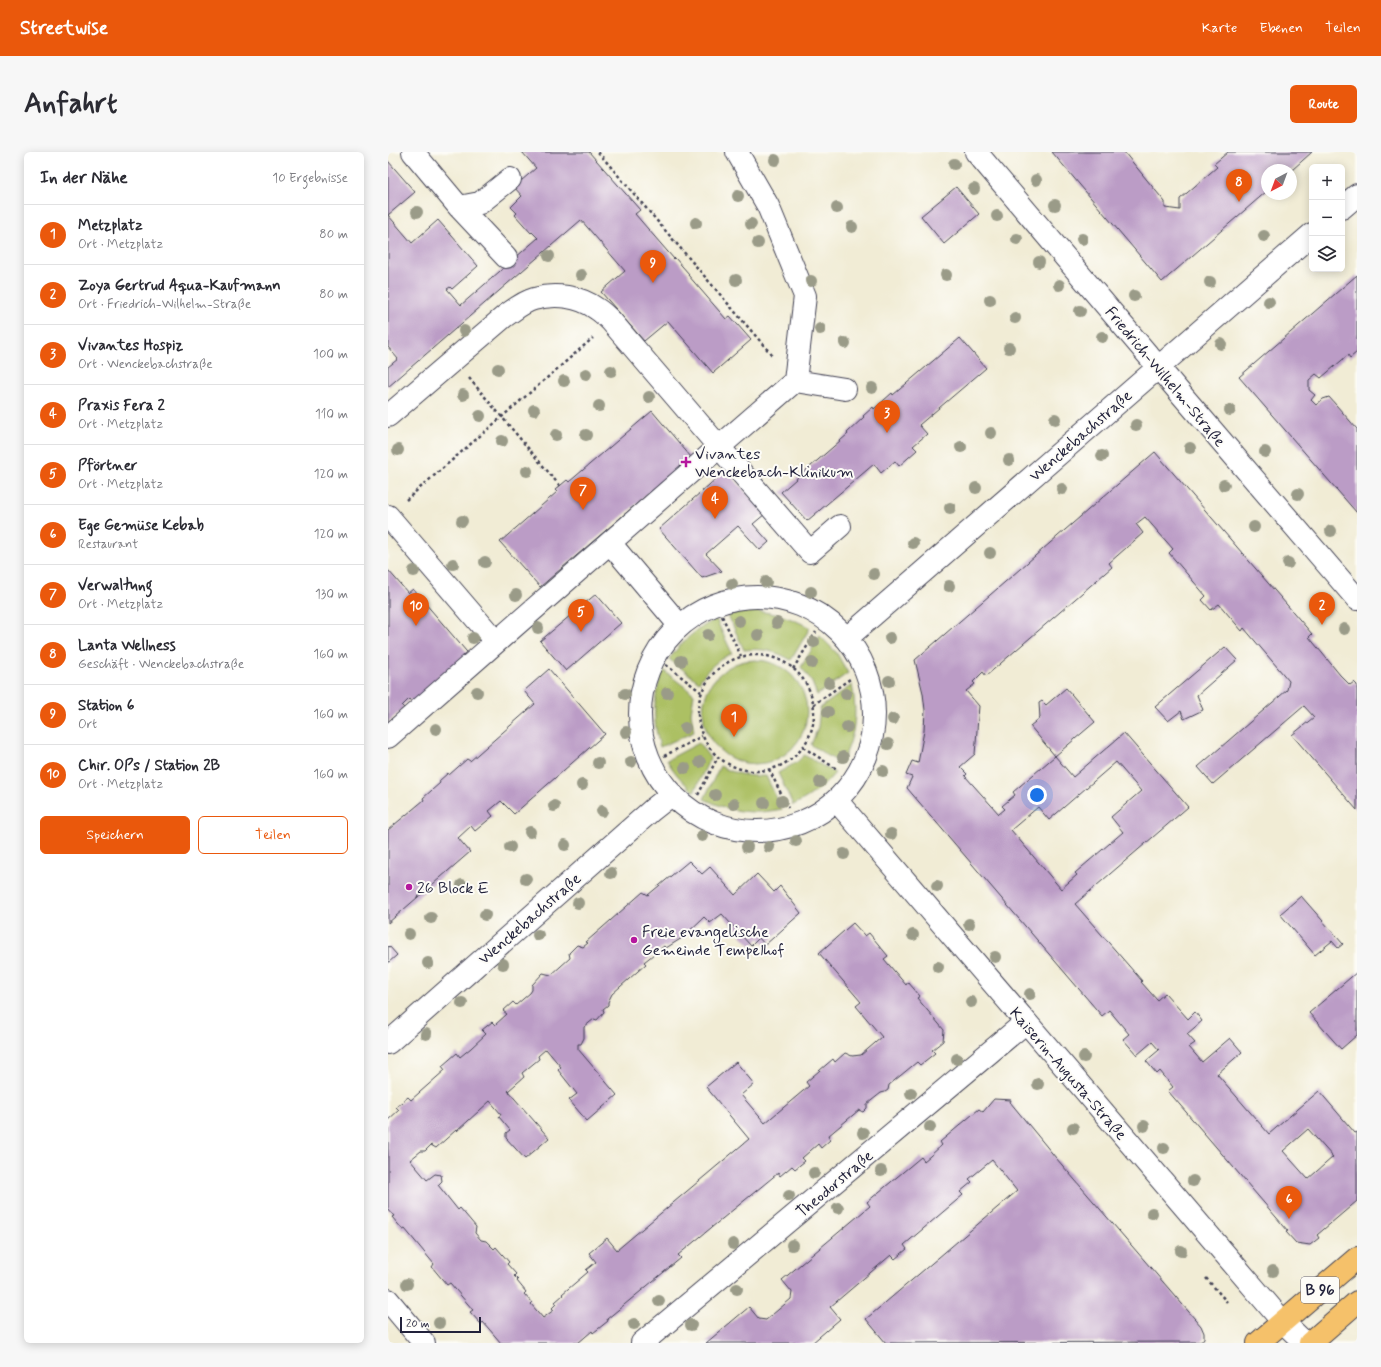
<!DOCTYPE html>
<html lang="de">
<head>
<meta charset="utf-8">
<style>
  :root { --surface:#fff; --page:#f7f7f7; --text:#2b2b33; --muted:#7c7c81; --line:#e1e1e2; --accent:#ea580c }
  body { margin:0; font-family:Mynerve,sans-serif; background:var(--page); color:var(--text) }
  .controls { position:absolute; right:12px; top:12px; display:grid; overflow:hidden; border-radius:6px; box-shadow:0 2px 10px #0003 }
  .controls button { width:36px; height:36px; display:grid; place-items:center; padding:0; border:0; border-bottom:1px solid var(--line); background:var(--surface); color:var(--text); font:20px sans-serif }
  .compass { position:absolute; left:873px; top:12px; width:36px; height:36px; border-radius:50%; background:var(--surface); box-shadow:0 2px 10px #0003; rotate:221deg }
  .scale { position:absolute; left:12px; bottom:10px; width:81px; box-sizing:border-box; padding-left:4px; border:2px solid #22223b; border-top:0; font-size:11px; line-height:14px; white-space:nowrap; color:#22223b; -webkit-text-stroke:3px #fdfcf7; paint-order:stroke }
  .you { position:absolute; left:649px; top:643px; width:14px; height:14px; margin:-10px; border:3px solid #fff; border-radius:50%; background:#1a73e8; box-shadow:0 0 0 6px #1a73e833 }
  .badge { display:grid; place-items:center; width:26px; height:26px; border-radius:50%; background:var(--accent); color:#fff; font-size:13px; font-weight:700 }
  .pin { position:absolute; translate:-50% -33px; filter:drop-shadow(0 1px 2px #0008) }
  .pin::after { content:''; position:absolute; top:21px; width:14px; height:12px; background:inherit; clip-path:polygon(0 0,100% 0,50% 100%) }
  .list { margin:0; padding:0; list-style:none }
  h2 { display:flex; justify-content:space-between; align-items:center; height:52px; margin:0; padding:0 16px; font-size:17px }
  h2 small { font-size:13px; font-weight:400; color:var(--muted) }
  .list li { display:grid; grid-template-columns:26px 1fr auto; gap:12px; align-items:center; box-sizing:border-box; height:60px; padding:0 16px; border-top:1px solid var(--line) }
  .list b { display:block; font-size:15px; white-space:nowrap }
  .list p { margin:0; font-size:13px; white-space:nowrap; color:var(--muted) }
  .list em { font-size:13px; font-style:normal; color:var(--muted) }
  .actions { display:flex; gap:8px; padding:12px 16px }
  .actions a { flex:1; padding:9px 0; border:1px solid var(--accent); border-radius:6px; text-align:center; font-size:14px; color:var(--accent) }
  .actions .main { background:var(--accent); color:#fff }
  .icon { flex:none; width:22px; height:22px; fill:none; stroke:currentColor; stroke-width:2; stroke-linecap:round; stroke-linejoin:round }
  .map { position:relative; flex:none; width:969px; height:1191px; overflow:hidden; border-radius:6px }
  header { display:flex; align-items:center; gap:24px; box-sizing:border-box; height:56px; padding:0 20px; background:var(--accent); color:#fff }
  header strong { font-size:19px }
  nav { display:flex; gap:22px; margin-inline-start:auto; font-size:14px }
  .intro { display:flex; align-items:center; justify-content:space-between; box-sizing:border-box; height:96px; padding:0 24px }
  h1 { margin:0; font-size:28px }
  .button { padding:10px 18px; border-radius:6px; background:var(--accent); color:#fff; font-size:14px; font-weight:700 }
  main { display:flex; gap:24px; padding:0 24px }
  aside { flex:1; background:var(--surface); border-radius:6px; box-shadow:0 2px 10px #0003 }
  .map>svg:first-child { display:block }
</style>
</head>
<body>
<header>
<strong>Streetwise</strong>
<nav><a>Karte</a><a>Ebenen</a><a>Teilen</a></nav>
</header>
<div class="intro"><h1>Anfahrt</h1><a class="button">Route</a></div>
<main>
<aside>
<h2>In der Nähe<small>10 Ergebnisse</small></h2>
<ul class="list">
<li><span class="badge">1</span><div><b>Metzplatz</b><p>Ort · Metzplatz</p></div><em>80 m</em></li>
<li><span class="badge">2</span><div><b>Zoya Gertrud Aqua-Kaufmann</b><p>Ort · Friedrich-Wilhelm-Straße</p></div><em>80 m</em></li>
<li><span class="badge">3</span><div><b>Vivantes Hospiz</b><p>Ort · Wenckebachstraße</p></div><em>100 m</em></li>
<li><span class="badge">4</span><div><b>Praxis Fera 2</b><p>Ort · Metzplatz</p></div><em>110 m</em></li>
<li><span class="badge">5</span><div><b>Pförtner</b><p>Ort · Metzplatz</p></div><em>120 m</em></li>
<li><span class="badge">6</span><div><b>Ege Gemüse Kebab</b><p>Restaurant</p></div><em>120 m</em></li>
<li><span class="badge">7</span><div><b>Verwaltung</b><p>Ort · Metzplatz</p></div><em>130 m</em></li>
<li><span class="badge">8</span><div><b>Lanta Wellness</b><p>Geschäft · Wenckebachstraße</p></div><em>160 m</em></li>
<li><span class="badge">9</span><div><b>Station 6</b><p>Ort</p></div><em>160 m</em></li>
<li><span class="badge">10</span><div><b>Chir. OPs / Station 2B</b><p>Ort · Metzplatz</p></div><em>160 m</em></li>
</ul>
<div class="actions"><a class="main">Speichern</a><a>Teilen</a></div>
</aside>
<div class="map">
<svg width="969" height="1191" viewBox="0 0 969 1191">
  <rect width="100%" height="100%" fill="#fdfcf7"/>
  <filter id="ink" filterUnits="userSpaceOnUse"><feTurbulence type="fractalNoise" baseFrequency=".025" numOctaves="2"/><feDisplacementMap in="SourceGraphic" scale="8" xChannelSelector="R" yChannelSelector="G"/><feConvolveMatrix kernelMatrix="1 2 1 2 8 2 1 2 1" color-interpolation-filters="sRGB"/></filter>
  <filter id="wash" filterUnits="userSpaceOnUse"><feTurbulence type="fractalNoise" baseFrequency=".012" numOctaves="4" result="noise"/><feDisplacementMap in="SourceGraphic" scale="16" xChannelSelector="R" yChannelSelector="G"/><feGaussianBlur stdDeviation="0.9" result="paint"/><feColorMatrix in="noise" values="0 0 0 0 0 0 0 0 0 0 0 0 0 0 0 0 0 1.4 0 .05"/><feComposite in="paint" operator="in"/></filter>
  <g filter="url(#wash)">
    <rect width="100%" height="100%" fill="#f1ecd5"/>
    <path fill="#acc064" stroke="#677150" d="M368 459C388 461 405 466 422 476L403 508C388 499 374 496 356 498L340 463 354 460Z
      M328 467 344 501C330 508 320 516 311 530L281 507C294 489 308 477 328 467Z
      M432 484 448 500 460 521 429 543 423 528 413 515Z
      M315 560a52 52 0 1 1 104 0a52 52 0 1 1-104 0Z
      M275 518 306 542 303 561 306 580 272 595C264 567 265 546 275 518Z
      M464 533C470 563 467 584 453 612L423 593 430 575 432 556Z
      M311 591 322 606 306 640C295 630 286 621 279 608Z
      M416 603 447 621C435 635 422 645 405 653L390 621 409 610Z
      M332 614C347 622 360 625 378 624L394 657C364 663 343 660 316 647Z"/>
    <g id="blocks">
      <path fill="#bb9cc6" fill-rule="evenodd" d="M134 0H201L252 58 247 62 286 107 287 106 301 122 300 123 338 167 342 164 363 188 325 221 280 169 256 189 213 140 237 119 193 68 0 235V215L10 207 0 195V63L24 91 50 68 90 114 64 137 62 135 59 137 73 153 150 86 144 80 143 81 127 63 129 61 123 55 134 44 126 35 148 16Z
        M664 0H736L777 50V56L792 58V47L829 15 826 12 840 0H924L904 18H879V39L774 130Z
        M0 9 27 40 0 63Z
        M568 35 591 62 556 92 533 64Z
        M969 123V200L962 206 960 203 933 226 928 222 921 228V238L927 243 923 248 928 253 935 247 941 245 969 277V361L851 225Z
        M572 186 598 216 531 273 539 282 525 294 529 298 511 314 507 309 493 321 486 312 419 369 393 340 460 282 459 281 476 265 475 264 485 255 486 257 504 241 505 243Z
        M264 259 303 305 152 435 112 390 169 340 167 338 179 328 181 330Z
        M767 300 924 482 921 485 952 523 962 533 966 530 969 533V658L904 583 926 565 916 554 825 632 810 615 899 538 901 529 856 476 854 479 831 452 823 458 814 448 818 444 781 401 785 397 757 365 748 372 755 381 721 411 724 415 598 524 595 520 585 530 587 532 578 539 591 554 587 602 572 615 579 622 577 624 611 662 617 657 614 654 627 643 625 640 667 604 685 625 736 581 800 655 687 752 754 829 753 830 769 848 777 841 800 867 807 860 814 869 799 882 807 891 801 895 814 910 842 886 854 900 829 922 881 982 931 939 967 981 969 980V1049L929 1083 931 1086 922 1093 908 1091 898 1080 900 1079 780 939 785 935 772 919 769 922 758 909 771 898 764 890 749 903 735 887 741 882 721 858 714 864 519 636 524 625 518 623 524 609 530 611 536 579 537 558 535 541 527 508ZM728 610 753 639 723 665 735 680 687 721 689 723 673 737 623 678 650 655 661 668ZM920 977 945 1005 920 1027 895 999Z
        M338 318 377 362 365 372 381 390 372 398 350 374 318 402 334 419 314 426 271 377Z
        M0 418 20 441 25 437 84 506 28 555 21 547 14 554 16 556 0 570Z
        M208 442 233 471 178 519 152 489Z
        M837 495 849 508 809 543 815 558 796 567 793 559 780 569 767 555Z
        M161 517 217 582 126 662 113 649 101 659 105 664 87 679 83 674 70 686 82 700 0 771V678L36 648 35 646 52 631 51 629 60 621 61 623 79 607 82 609 147 552 136 539Z
        M678 536 707 570 667 604 642 574 652 566 651 551 654 549 658 553Z
        M301 709 314 722 322 715 347 743 369 722 386 740 392 734 413 761 377 793 371 786 363 794 334 762 322 771 316 765 294 786 278 796 276 794 256 810 258 812 224 842 220 850V853L215 857 216 860 209 868 206 867 196 875V886L193 892H190V897L229 943 199 969 181 948 189 942 170 918 173 915 158 897 150 904 151 907 134 921 136 925 120 939 161 986 137 1007 118 986V981L122 978 111 965 113 962 102 949 69 979 68 978 48 996 43 993 37 999H33L22 1008 39 1028 47 1022 53 1023 54 1029 50 1033 70 1058 72 1056 88 1075 87 1081 93 1088 98 1089 106 1097 108 1095 121 1110 119 1112 128 1122 126 1124 130 1128 129 1129 138 1140 136 1142 144 1151 143 1152 155 1166 166 1158 164 1156 168 1152 167 1150 175 1143 174 1142 200 1120 198 1118 208 1110 201 1101 219 1086 229 1098 361 987 318 935 348 910 366 932 353 943 377 971 421 934 418 930 445 907 447 910 457 901 464 904 473 903 494 885 468 854 473 850 431 801 465 771 477 784 481 781 500 804 496 807 518 833 520 830 532 844 529 846 556 878 555 889 544 898 547 901 532 913 529 910 501 933 500 938 497 940 493 941 479 952V956L475 960 471 958 440 984 442 988 433 996 430 992 414 1006 417 1009 407 1017 404 1014 392 1024 390 1021 290 1103 293 1106 219 1167 220 1169 205 1181 204 1179 190 1191H113L95 1170 93 1172 82 1160 85 1158 62 1131 59 1133 44 1115 46 1112 17 1077 15 1078 4 1065 6 1064 0 1057V968L11 958 8 955 20 945 23 948 57 918 54 914 69 901 72 905 83 896 98 882 94 878 104 870 107 873 119 862 115 859 125 850 128 853 142 841 144 838V833L155 821 163 823 182 806 181 801 189 793 195 795 200 791 198 790 255 740 260 743Z
        M913 744 955 792 950 796 944 789 927 803 892 762Z
        M1 794 9 803 0 811V795Z
        M969 820V883L953 897 921 861Z
        M606 947 623 948 622 950 668 1006 813 1174 816 1181V1186L813 1190 498 1191 478 1167 629 1039 604 1008 581 1027 584 1030 572 1040 575 1043 516 1093 519 1097 507 1107 503 1103 442 1155 452 1167 424 1191H318L361 1155 371 1167 378 1168 403 1147 404 1140 394 1128 482 1054 479 1050 533 1005 536 1009 542 1004 554 993 552 990 591 957 595 960Z"/>
    </g>
  </g>
  <g filter="url(#ink)">
    <use href="#blocks" fill-opacity="0" stroke="#414052" stroke-width="1"/>
    <g fill="none" stroke-linecap="round" stroke-linejoin="round">
      <defs>
        <path id="minor" d="M25 0 71 55 118 105
          M349 0 380 54 417 144 407 229 331 295 422 400 452 374
          M588 0 793 242 969 447
          M71 55 92 51 122 27
          M954 56 969 43
          M407 229 457 237
          M0 264 117 164C126 158 135 150 146 147 167 141 192 144 209 157 214 160 219 165 223 169L331 295 0 585
          M0 364 108 490
          M222 391 292 474
          M252 562a117 117 0 1 1 234 0a117 117 0 1 1-234 0Z
          M460 485 924 82
          M448 648 866 1136 895 1170 917 1191
          M0 891 264 658 283 643
          M0 1148 36 1191
          M254 1191 638 870"/>
        <path id="major" d="M870 1191 969 1106
          M922 1191 969 1150"/>
      </defs>
      <use href="#minor" stroke="#414052" stroke-width="24"/>
      <use href="#major" stroke="#414052" stroke-width="24"/>
      <path stroke="#414052" stroke-width="2.5" stroke-dasharray="3 3" stroke-linecap="butt" d="M210 0 384 203
        M81 226 172 334
        M18 348 205 186
        M334 464 353 504
        M310 561a58 58 0 1 1 116 0a58 58 0 1 1-116 0Z
        M278 513 313 540
        M405 517 428 480
        M425 553 462 527
        M415 595 450 618
        M276 604 314 584
        M381 617 400 656
        M310 643 330 605
        M818 1126 839 1150"/>
      <use href="#minor" stroke="#fff" stroke-width="22"/>
      <use href="#major" stroke="#f5c16b" stroke-width="22"/>
    </g>
    <g fill="#9a9b88">
      <circle cx="387" cy="8" r="6"/>
      <circle cx="566" cy="12" r="6"/>
      <circle cx="648" cy="28" r="6"/>
      <circle cx="586" cy="37" r="6"/>
      <circle cx="350" cy="44" r="6"/>
      <circle cx="667" cy="53" r="6"/>
      <circle cx="449" cy="56" r="6"/>
      <circle cx="29" cy="60" r="6"/>
      <circle cx="609" cy="64" r="6"/>
      <circle cx="308" cy="71" r="6"/>
      <circle cx="363" cy="72" r="6"/>
      <circle cx="464" cy="75" r="6"/>
      <circle cx="876" cy="84" r="6"/>
      <circle cx="629" cy="87" r="6"/>
      <circle cx="694" cy="87" r="6"/>
      <circle cx="370" cy="91" r="6"/>
      <circle cx="161" cy="104" r="6"/>
      <circle cx="651" cy="110" r="6"/>
      <circle cx="193" cy="123" r="6"/>
      <circle cx="558" cy="123" r="6"/>
      <circle cx="348" cy="128" r="6"/>
      <circle cx="423" cy="129" r="6"/>
      <circle cx="822" cy="130" r="6"/>
      <circle cx="671" cy="133" r="6"/>
      <circle cx="746" cy="144" r="6"/>
      <circle cx="602" cy="148" r="6"/>
      <circle cx="881" cy="150" r="6"/>
      <circle cx="692" cy="159" r="6"/>
      <circle cx="627" cy="166" r="6"/>
      <circle cx="432" cy="177" r="6"/>
      <circle cx="76" cy="179" r="6"/>
      <circle cx="714" cy="185" r="6"/>
      <circle cx="457" cy="191" r="6"/>
      <circle cx="833" cy="192" r="6"/>
      <circle cx="621" cy="196" r="6"/>
      <circle cx="110" cy="217" r="6"/>
      <circle cx="223" cy="219" r="6"/>
      <circle cx="198" cy="222" r="6"/>
      <circle cx="176" cy="229" r="6"/>
      <circle cx="484" cy="236" r="6"/>
      <circle cx="75" cy="243" r="6"/>
      <circle cx="261" cy="245" r="6"/>
      <circle cx="211" cy="254" r="6"/>
      <circle cx="146" cy="258" r="6"/>
      <circle cx="842" cy="258" r="6"/>
      <circle cx="92" cy="264" r="6"/>
      <circle cx="667" cy="267" r="6"/>
      <circle cx="748" cy="273" r="6"/>
      <circle cx="603" cy="281" r="6"/>
      <circle cx="168" cy="283" r="6"/>
      <circle cx="198" cy="283" r="6"/>
      <circle cx="114" cy="289" r="6"/>
      <circle cx="573" cy="295" r="6"/>
      <circle cx="802" cy="296" r="6"/>
      <circle cx="10" cy="298" r="6"/>
      <circle cx="877" cy="300" r="6"/>
      <circle cx="714" cy="304" r="6"/>
      <circle cx="621" cy="308" r="6"/>
      <circle cx="139" cy="319" r="6"/>
      <circle cx="836" cy="333" r="6"/>
      <circle cx="588" cy="336" r="6"/>
      <circle cx="674" cy="337" r="6"/>
      <circle cx="910" cy="342" r="6"/>
      <circle cx="562" cy="356" r="6"/>
      <circle cx="74" cy="369" r="6"/>
      <circle cx="866" cy="375" r="6"/>
      <circle cx="943" cy="379" r="6"/>
      <circle cx="525" cy="391" r="6"/>
      <circle cx="602" cy="401" r="6"/>
      <circle cx="97" cy="410" r="6"/>
      <circle cx="900" cy="411" r="6"/>
      <circle cx="65" cy="412" r="6"/>
      <circle cx="26" cy="419" r="6"/>
      <circle cx="486" cy="422" r="6"/>
      <circle cx="378" cy="430" r="6"/>
      <circle cx="344" cy="432" r="6"/>
      <circle cx="561" cy="434" r="6"/>
      <circle cx="423" cy="440" r="6"/>
      <circle cx="128" cy="443" r="6"/>
      <circle cx="935" cy="451" r="6"/>
      <circle cx="351" cy="469" r="6"/>
      <circle cx="389" cy="471" r="6"/>
      <circle cx="150" cy="476" r="6"/>
      <circle cx="956" cy="477" r="6"/>
      <circle cx="320" cy="483" r="6"/>
      <circle cx="370" cy="483" r="6"/>
      <circle cx="85" cy="486" r="6"/>
      <circle cx="502" cy="486" r="6"/>
      <circle cx="426" cy="490" r="6"/>
      <circle cx="293" cy="509" r="6"/>
      <circle cx="424" cy="511" r="6"/>
      <circle cx="501" cy="529" r="6"/>
      <circle cx="441" cy="531" r="6"/>
      <circle cx="89" cy="540" r="6"/>
      <circle cx="279" cy="541" r="6"/>
      <circle cx="237" cy="542" r="6"/>
      <circle cx="458" cy="542" r="6"/>
      <circle cx="440" cy="560" r="6"/>
      <circle cx="505" cy="567" r="6"/>
      <circle cx="459" cy="575" r="6"/>
      <circle cx="297" cy="576" r="6"/>
      <circle cx="48" cy="577" r="6"/>
      <circle cx="238" cy="580" r="6"/>
      <circle cx="500" cy="592" r="6"/>
      <circle cx="455" cy="605" r="6"/>
      <circle cx="243" cy="610" r="6"/>
      <circle cx="312" cy="610" r="6"/>
      <circle cx="210" cy="611" r="6"/>
      <circle cx="297" cy="616" r="6"/>
      <circle cx="495" cy="619" r="6"/>
      <circle cx="432" cy="630" r="6"/>
      <circle cx="194" cy="633" r="6"/>
      <circle cx="327" cy="643" r="6"/>
      <circle cx="394" cy="649" r="6"/>
      <circle cx="376" cy="651" r="6"/>
      <circle cx="346" cy="652" r="6"/>
      <circle cx="166" cy="654" r="6"/>
      <circle cx="214" cy="659" r="6"/>
      <circle cx="142" cy="680" r="6"/>
      <circle cx="503" cy="682" r="6"/>
      <circle cx="314" cy="684" r="6"/>
      <circle cx="408" cy="689" r="6"/>
      <circle cx="177" cy="693" r="6"/>
      <circle cx="122" cy="695" r="6"/>
      <circle cx="359" cy="695" r="6"/>
      <circle cx="381" cy="695" r="6"/>
      <circle cx="456" cy="702" r="6"/>
      <circle cx="223" cy="721" r="6"/>
      <circle cx="138" cy="727" r="6"/>
      <circle cx="74" cy="733" r="6"/>
      <circle cx="549" cy="734" r="6"/>
      <circle cx="190" cy="751" r="6"/>
      <circle cx="97" cy="763" r="6"/>
      <circle cx="43" cy="766" r="6"/>
      <circle cx="581" cy="772" r="6"/>
      <circle cx="21" cy="782" r="6"/>
      <circle cx="150" cy="783" r="6"/>
      <circle cx="525" cy="783" r="6"/>
      <circle cx="607" cy="805" r="6"/>
      <circle cx="40" cy="811" r="6"/>
      <circle cx="115" cy="812" r="6"/>
      <circle cx="550" cy="815" r="6"/>
      <circle cx="642" cy="842" r="6"/>
      <circle cx="583" cy="850" r="6"/>
      <circle cx="74" cy="851" r="6"/>
      <circle cx="38" cy="882" r="6"/>
      <circle cx="696" cy="905" r="6"/>
      <circle cx="569" cy="907" r="6"/>
      <circle cx="650" cy="932" r="6"/>
      <circle cx="523" cy="941" r="6"/>
      <circle cx="756" cy="974" r="6"/>
      <circle cx="542" cy="975" r="6"/>
      <circle cx="685" cy="976" r="6"/>
      <circle cx="475" cy="981" r="6"/>
      <circle cx="776" cy="996" r="6"/>
      <circle cx="493" cy="1019" r="6"/>
      <circle cx="426" cy="1021" r="6"/>
      <circle cx="805" cy="1029" r="6"/>
      <circle cx="401" cy="1044" r="6"/>
      <circle cx="450" cy="1056" r="6"/>
      <circle cx="764" cy="1061" r="6"/>
      <circle cx="345" cy="1092" r="6"/>
      <circle cx="404" cy="1093" r="6"/>
      <circle cx="793" cy="1099" r="6"/>
      <circle cx="885" cy="1119" r="6"/>
      <circle cx="19" cy="1132" r="6"/>
      <circle cx="349" cy="1137" r="6"/>
      <circle cx="271" cy="1149" r="6"/>
      <circle cx="51" cy="1171" r="6"/>
      <circle cx="246" cy="1172" r="6"/>
      <circle cx="303" cy="1173" r="6"/>
    </g>
  </g>
  <g fill="#b5179e" stroke="#fdfcf7" stroke-width="1.5">
    <path d="M296 304h4v4h4v4h-4v4h-4v-4h-4v-4h4z"/>
    <circle cx="21" cy="735" r="4"/>
    <circle cx="246" cy="788" r="4"/>
  </g>
  <g text-anchor="middle" stroke-width="4" stroke-linejoin="round" paint-order="stroke">
    <rect fill="#fdfcf7" stroke="#646373" stroke-width="1" x="913" y="1125" width="38" height="26" rx="3"/>
    <g font-size="15" font-weight="bold" fill="#22223b">
      <text x="932" y="1143">B 96</text>
    </g>
    <g font-size="16" fill="#22223b" stroke="#fdfcf7">
      <text transform="translate(778 224) rotate(50)" y="6">Friedrich-Wilhelm-Straße</text>
      <text transform="translate(692 283) rotate(-41)" y="6">Wenckebachstraße</text>
      <text transform="translate(141 766) rotate(-41)" y="6">Wenckebachstraße</text>
      <text transform="translate(681 921) rotate(49)" y="6">Kaiserin-Augusta-Straße</text>
      <text transform="translate(446 1031) rotate(-40)" y="6">Theodorstraße</text>
    </g>
    <g font-size="16" fill="#22223b" stroke="#fdfcf7" text-anchor="start">
      <text x="307" y="307">Vivantes<tspan x="307" dy="18">Wenckebach-Klinikum</tspan></text>
      <text x="29" y="741">26 Block E</text>
      <text x="254" y="785">Freie evangelische<tspan x="254" dy="18">Gemeinde Tempelhof</tspan></text>
    </g>
  </g>
</svg>
<div class="controls">
<button>+</button>
<button>−</button>
<button><svg class="icon" aria-label="layers" viewBox="0 0 24 24"><path d="M12 4l9 5-9 5-9-5zM3 14l9 5 9-5"/></svg></button>
</div>
<svg class="compass" viewBox="-18 -18 36 36"><path d="M0-13l5 13h-10z" fill="#e53935"/><path d="M0 13l5-13h-10z" fill="#7c7c81"/></svg>
<div class="scale">20 m</div>
<div class="you"></div>
<div class="pin badge" style="left:346px;top:585px">1</div>
<div class="pin badge" style="left:934px;top:473px">2</div>
<div class="pin badge" style="left:499px;top:281px">3</div>
<div class="pin badge" style="left:327px;top:367px">4</div>
<div class="pin badge" style="left:193px;top:480px">5</div>
<div class="pin badge" style="left:901px;top:1067px">6</div>
<div class="pin badge" style="left:195px;top:358px">7</div>
<div class="pin badge" style="left:851px;top:50px">8</div>
<div class="pin badge" style="left:265px;top:131px">9</div>
<div class="pin badge" style="left:28px;top:474px">10</div>
</div>
</main>
</body>
</html>
